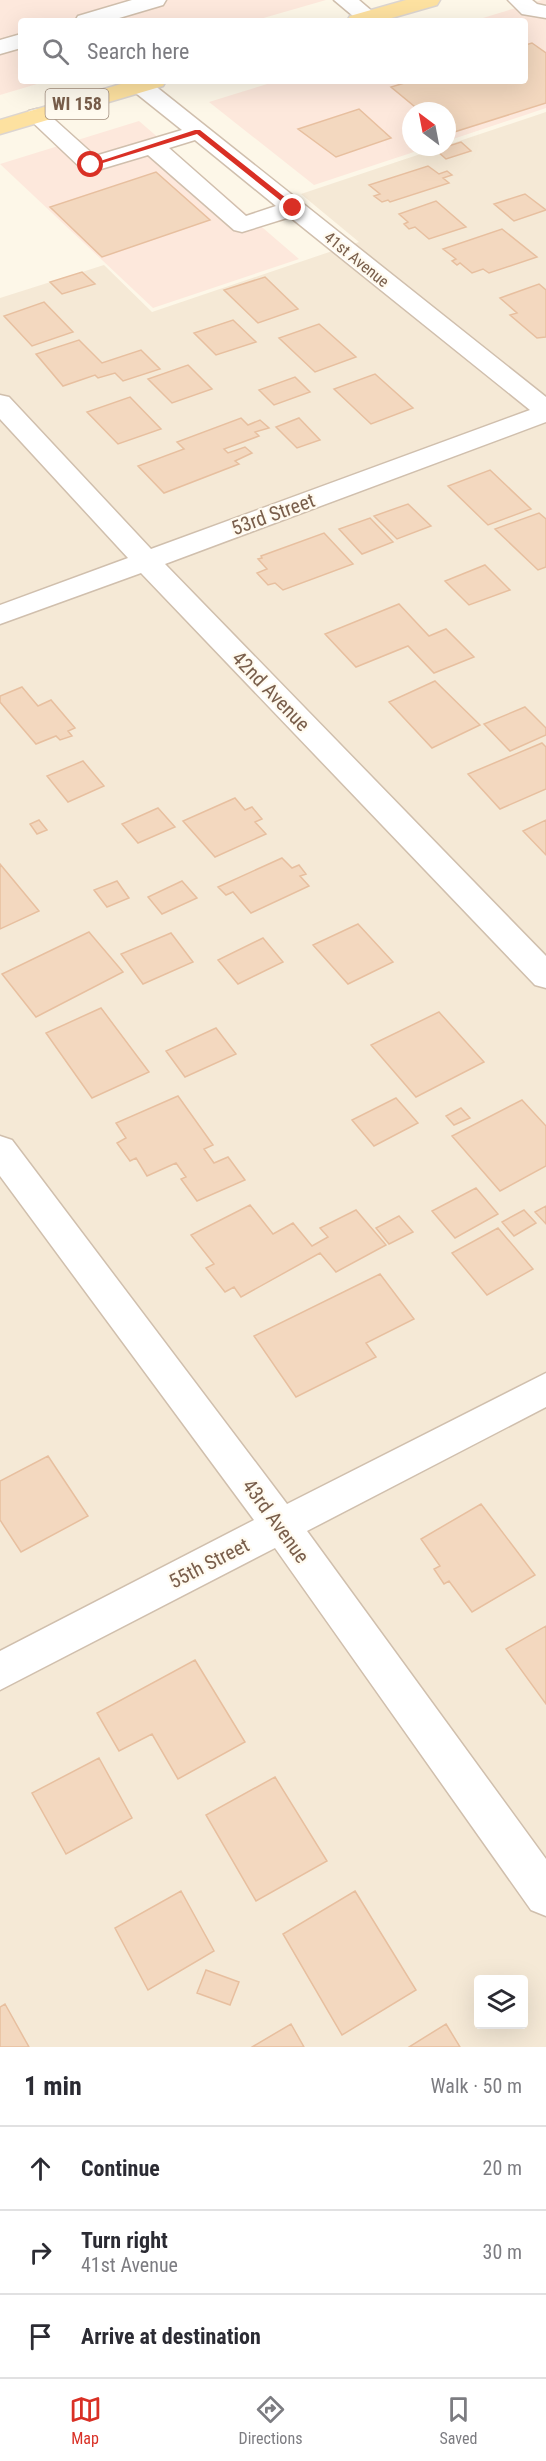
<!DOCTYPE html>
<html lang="en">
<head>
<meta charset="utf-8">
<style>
  :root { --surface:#fff; --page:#f2f2f3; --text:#2b2b33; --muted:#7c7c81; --line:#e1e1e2; --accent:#d93025 }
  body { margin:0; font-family:"Roboto Condensed",sans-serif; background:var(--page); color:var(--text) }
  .controls { position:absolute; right:18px; bottom:18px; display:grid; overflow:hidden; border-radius:6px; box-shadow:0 6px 24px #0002 }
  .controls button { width:54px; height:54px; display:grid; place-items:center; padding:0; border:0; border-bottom:2px solid var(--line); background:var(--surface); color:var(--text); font:30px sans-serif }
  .compass { position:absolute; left:402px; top:102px; width:54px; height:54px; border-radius:50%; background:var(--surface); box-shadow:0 6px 24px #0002; rotate:328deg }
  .stop { position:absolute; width:18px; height:18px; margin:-14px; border:4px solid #d93025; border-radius:50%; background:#fff }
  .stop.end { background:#d93025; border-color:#fff; box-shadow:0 2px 6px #0008 }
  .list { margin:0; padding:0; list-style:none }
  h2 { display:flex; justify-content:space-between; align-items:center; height:78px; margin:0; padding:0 24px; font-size:26px }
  h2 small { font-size:20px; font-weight:400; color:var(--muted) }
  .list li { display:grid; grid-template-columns:39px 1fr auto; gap:18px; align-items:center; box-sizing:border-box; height:84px; padding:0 24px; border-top:2px solid var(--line) }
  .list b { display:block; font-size:22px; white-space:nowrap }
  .list p { margin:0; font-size:20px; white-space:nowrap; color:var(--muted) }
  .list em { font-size:20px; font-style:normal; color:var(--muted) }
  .icon { flex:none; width:33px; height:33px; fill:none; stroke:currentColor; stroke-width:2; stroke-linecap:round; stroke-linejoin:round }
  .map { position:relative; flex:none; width:546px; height:2047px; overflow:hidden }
  .search { position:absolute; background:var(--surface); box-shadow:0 6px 24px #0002; left:18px; right:18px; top:18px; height:66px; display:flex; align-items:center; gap:15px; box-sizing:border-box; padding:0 21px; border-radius:6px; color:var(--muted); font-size:22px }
  .sheet { height:330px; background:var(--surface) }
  nav { display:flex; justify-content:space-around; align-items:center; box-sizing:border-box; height:84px; border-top:2px solid var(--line); background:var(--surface); font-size:16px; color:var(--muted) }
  nav a { display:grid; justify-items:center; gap:3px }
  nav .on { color:var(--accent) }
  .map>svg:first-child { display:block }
</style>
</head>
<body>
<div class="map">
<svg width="546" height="2047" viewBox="0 0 546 2047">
  <rect width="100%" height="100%" fill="#fdf7e8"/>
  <path fill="#f5e9d6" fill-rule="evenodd" d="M546 112V2047H0V298L104 265 152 312 359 242 301 194ZM478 1980H524V2024H478Z"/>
  <path fill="#fde8dc" d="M0 0H326L253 21H21V81H47L0 95Z
    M542 0H546V108L447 141V111H411V147H429L314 185 209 102 277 81H525V21H473Z
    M139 121 299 259 153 308 0 164Z"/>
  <path fill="#f3d8bf" stroke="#e7bf9f" stroke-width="1.5" d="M532 43 546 53V103L448 134 447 111H420L391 87 411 81H525V45Z
    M359 109 391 138 336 157 298 129Z
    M461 142 471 151 446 159 436 150Z
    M428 166 439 174 447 171 452 175 443 178 449 183 390 202 388 200 382 202 374 196 380 194 369 185Z
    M156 172 210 220 102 257 50 207Z
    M525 194 546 210 514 221 494 204Z
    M436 201 466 227 429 239 415 227 409 229 404 224 408 222 399 214Z
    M502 229 537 257 489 273 483 269 472 273 460 263 457 265 452 261 456 259 443 249Z
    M82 272 95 284 62 294 50 282Z
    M265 277 298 309 258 323 224 290Z
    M539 284 546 290V337L537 338 510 315 517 313 500 298Z
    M44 302 73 332 32 346 4 316Z
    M233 320 256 342 216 355 194 333Z
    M319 324 356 357 315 372 279 338Z
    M79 340 102 363 141 350 160 369 123 381 115 373 98 378 95 375 63 386 36 354Z
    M188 365 212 389 172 403 148 379Z
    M375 374 413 408 371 424 334 389Z
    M295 377 310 392 274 405 259 390Z
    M130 397 161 429 118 444 87 412Z
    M241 418 248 425 260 420 269 428 255 432 259 436 224 449 228 453 245 447 252 453 235 461 239 464 164 493 138 466 184 449 177 442Z
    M299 418 320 440 297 448 276 427Z
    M490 470 531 509 488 525 448 486Z
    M408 504 431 526 397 539 374 516Z
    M539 513 546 519V567L538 570 495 529Z
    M370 518 393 542 362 554 339 529Z
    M324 533 353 564 283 590 275 583 268 585 257 573 267 569 258 559 262 558 261 556Z
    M485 565 510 590 469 605 445 581Z
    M399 604 429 636 446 629 474 657 434 673 408 646 356 667 325 634Z
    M435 681 480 725 432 748 389 702Z
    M22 687 38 706 51 700 75 728 68 731 72 736 60 740 56 736 36 744 0 702V696Z
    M525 707 546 728V735L510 751 484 724Z
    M542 743 546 747V789L500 809 468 774Z
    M83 761 104 786 68 802 47 776Z
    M235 798 245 810 252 807 262 819 255 822 266 834 215 857 183 821Z
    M158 808 175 827 138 843 122 824Z
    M39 820 47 830 37 834 30 824Z
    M546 820V855L523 831Z
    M282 858 292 868 299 865 306 874 300 876 309 886 251 913 233 892 226 895 218 887Z
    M0 864 39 911 0 929Z
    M117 881 129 898 107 907 94 890Z
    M182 881 197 898 162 914 148 897Z
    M358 924 393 962 348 984 313 945Z
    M89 932 123 972 36 1017 2 974Z
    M171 933 193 962 143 984 121 954Z
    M263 938 283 962 238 984 218 960Z
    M101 1008 149 1072 92 1098 46 1033Z
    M439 1012 484 1062 416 1097 371 1045Z
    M216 1028 236 1054 185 1077 166 1051Z
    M178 1096 213 1145 204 1149 214 1163 228 1157 245 1180 197 1201 181 1179 186 1177 176 1163 147 1176 136 1158 130 1161 117 1143 126 1138 116 1123Z
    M396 1098 418 1123 374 1146 352 1120Z
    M522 1100 546 1126V1166L500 1191 452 1136Z
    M461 1108 470 1118 454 1125 446 1116Z
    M476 1188 498 1214 455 1238 432 1211Z
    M250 1205 273 1234 293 1223 312 1246 328 1237 320 1228 356 1210 386 1245 336 1272 320 1253 241 1297 234 1287 225 1292 206 1268 214 1264 191 1235Z
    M546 1206V1224L535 1212Z
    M524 1210 536 1223 514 1236 502 1222Z
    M399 1216 413 1232 389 1244 376 1228Z
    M498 1228 533 1269 487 1295 452 1253Z
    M380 1274 414 1319 366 1343 376 1357 296 1397 254 1336Z
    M48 1456 88 1516 21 1552 0 1520V1481Z
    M481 1504 535 1575 472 1612 449 1581 444 1584 434 1569 440 1566 421 1539Z
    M546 1626V1704L506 1649Z
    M195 1660 245 1742 178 1779 152 1734 119 1751 97 1713Z
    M99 1758 132 1818 66 1854 32 1793Z
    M275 1777 327 1861 256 1901 206 1815Z
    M181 1891 214 1951 148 1990 115 1928Z
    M355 1891 416 1990 342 2035 283 1934Z
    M206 1970 239 1982 230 2005 197 1993Z
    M5 2004 29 2047H0V2007Z
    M291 2024 304 2047H252Z
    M446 2024 460 2047H409Z"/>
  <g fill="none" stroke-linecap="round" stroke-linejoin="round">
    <defs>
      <path id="minor" d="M132 0H166L163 5 109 21H75L78 16Z
        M334 0H359L380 18 378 21H359Z
        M508 0H532L537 4 546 6V18L522 14Z
        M21 34V48L0 54V40Z
        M132 81H149L546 397V422L165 564 546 956V988L535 985 141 573 0 624V605L128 558 0 419V395L9 397 151 549 530 410 290 217 242 232 234 230 148 155 91 172 83 170 26 116 29 111 37 109 45 111 95 156 182 130 132 90 129 85ZM195 140 276 206 246 216 169 148Z
        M0 1136 12 1140 287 1504 546 1373V1407L307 1531 546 1859V1916L531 1910 275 1548 0 1690V1651L254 1520 0 1176Z"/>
      <path id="major" d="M406 0H440L437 5 381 21H347L350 16Z
        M131 81H166L163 86 0 134V120Z"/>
    </defs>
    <use href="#minor" stroke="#d0bfad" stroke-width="3"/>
    <use href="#major" stroke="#dcd5d0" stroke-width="3"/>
    <use href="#minor" fill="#fff" fill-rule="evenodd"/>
    <use href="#major" fill="#fde1a0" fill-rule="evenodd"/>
  </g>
  <path fill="#d93025" d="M195 130H200L296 206V209H291L197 134 93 166 88 165Z"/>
  <g text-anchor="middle" stroke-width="4.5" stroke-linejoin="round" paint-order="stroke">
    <g font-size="16" fill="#795e4b" stroke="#fffaef">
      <text transform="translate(357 259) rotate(39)" y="6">41st Avenue</text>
    </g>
    <rect fill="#fffaef" stroke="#a18d7c" stroke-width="1.5" x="45.5" y="89" width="63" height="30" rx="4.5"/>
    <g font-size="18" font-weight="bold" fill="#795e4b">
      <text x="77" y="110">WI 158</text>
    </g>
    <g font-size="20" fill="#795e4b" stroke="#fffaef">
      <text transform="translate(273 514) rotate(-20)" y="7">53rd Street</text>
      <text transform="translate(271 691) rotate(46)" y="7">42nd Avenue</text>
      <text transform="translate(276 1521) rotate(54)" y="7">43rd Avenue</text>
      <text transform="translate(209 1563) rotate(-27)" y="7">55th Street</text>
    </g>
  </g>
</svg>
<div class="controls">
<button><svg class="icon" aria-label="layers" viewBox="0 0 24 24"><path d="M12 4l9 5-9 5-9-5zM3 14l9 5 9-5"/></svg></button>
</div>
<svg class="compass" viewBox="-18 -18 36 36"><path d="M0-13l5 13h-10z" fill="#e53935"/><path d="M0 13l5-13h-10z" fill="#7c7c81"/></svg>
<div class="stop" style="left:91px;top:165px"></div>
<div class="stop end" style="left:293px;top:208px"></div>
<div class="search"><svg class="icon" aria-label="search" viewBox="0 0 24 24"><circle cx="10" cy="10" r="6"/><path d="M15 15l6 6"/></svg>Search here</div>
</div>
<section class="sheet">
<h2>1 min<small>Walk · 50 m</small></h2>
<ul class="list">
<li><svg class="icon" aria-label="ahead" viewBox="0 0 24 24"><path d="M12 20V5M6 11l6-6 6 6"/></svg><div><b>Continue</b></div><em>20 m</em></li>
<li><svg class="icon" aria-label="right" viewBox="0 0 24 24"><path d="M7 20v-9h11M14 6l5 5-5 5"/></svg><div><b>Turn right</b><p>41st Avenue</p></div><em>30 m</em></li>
<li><svg class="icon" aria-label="arrive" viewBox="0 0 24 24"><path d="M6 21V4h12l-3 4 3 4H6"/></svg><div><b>Arrive at destination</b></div></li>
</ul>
</section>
<nav>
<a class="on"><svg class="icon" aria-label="map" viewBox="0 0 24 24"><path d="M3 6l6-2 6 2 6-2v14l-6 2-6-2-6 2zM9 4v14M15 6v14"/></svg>Map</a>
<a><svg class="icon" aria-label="directions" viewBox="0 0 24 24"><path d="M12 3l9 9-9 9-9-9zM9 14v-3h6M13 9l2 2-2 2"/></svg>Directions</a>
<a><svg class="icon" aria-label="saved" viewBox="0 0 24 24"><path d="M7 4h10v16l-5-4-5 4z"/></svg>Saved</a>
</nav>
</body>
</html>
